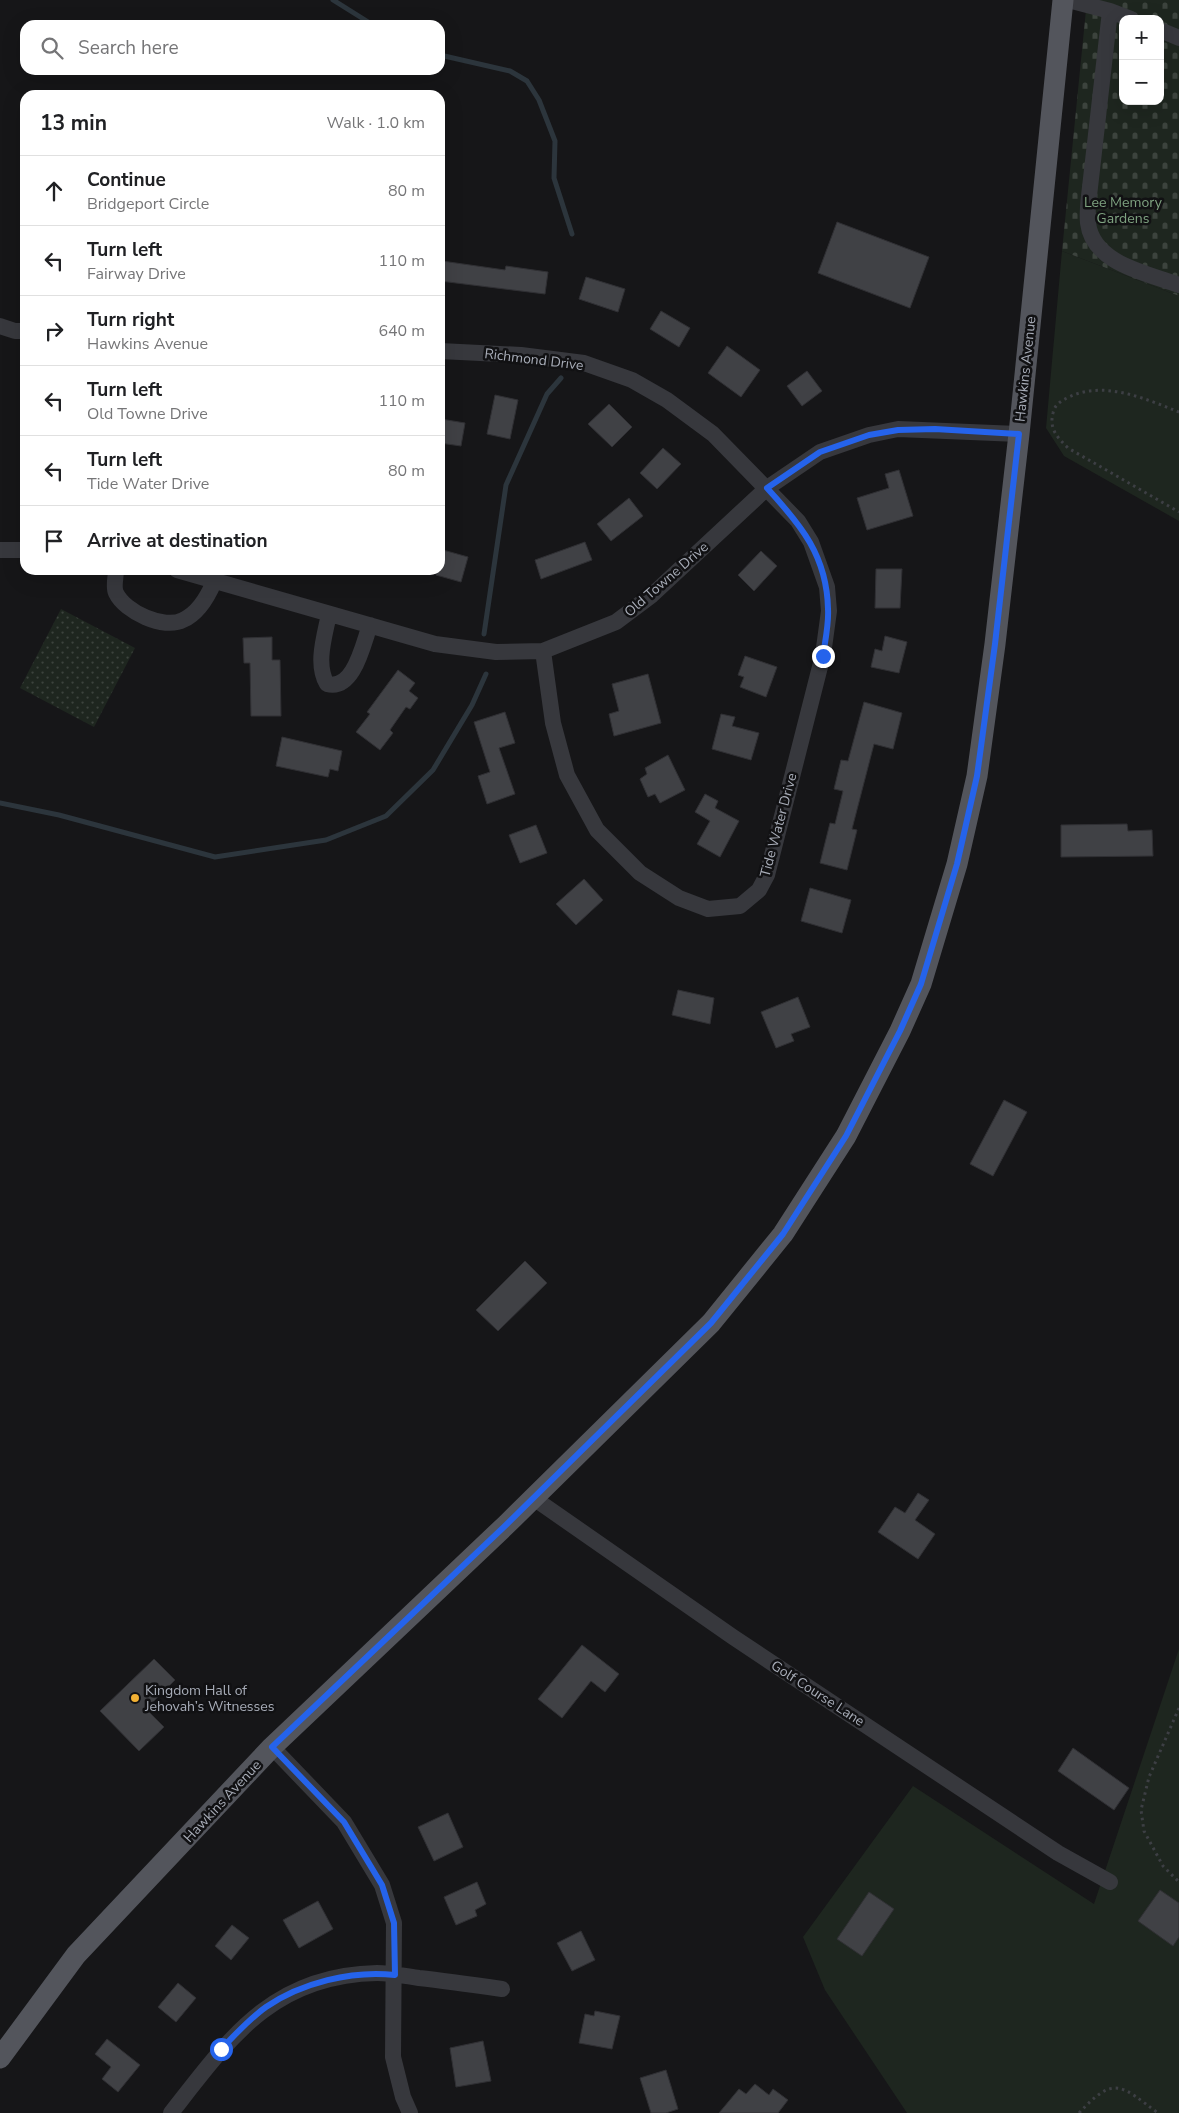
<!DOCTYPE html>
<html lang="en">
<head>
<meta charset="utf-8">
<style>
  :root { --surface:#fff; --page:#f2f2f2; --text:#202124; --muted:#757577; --line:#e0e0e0 }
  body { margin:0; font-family:"Nunito Sans",sans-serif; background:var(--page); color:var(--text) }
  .controls { position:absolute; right:15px; top:15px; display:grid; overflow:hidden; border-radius:10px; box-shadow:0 5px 20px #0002 }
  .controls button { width:45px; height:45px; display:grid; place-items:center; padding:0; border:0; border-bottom:1px solid var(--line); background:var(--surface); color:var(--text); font:25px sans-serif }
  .stop { position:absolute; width:15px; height:15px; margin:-11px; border:4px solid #2563eb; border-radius:50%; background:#fff }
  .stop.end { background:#2563eb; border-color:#fff; box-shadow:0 1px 5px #0008 }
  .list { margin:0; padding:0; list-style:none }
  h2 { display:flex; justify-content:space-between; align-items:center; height:65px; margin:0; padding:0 20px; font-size:21px }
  h2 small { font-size:16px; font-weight:400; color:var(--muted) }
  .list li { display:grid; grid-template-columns:32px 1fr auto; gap:15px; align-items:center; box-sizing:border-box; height:70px; padding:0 20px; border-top:1px solid var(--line) }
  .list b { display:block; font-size:19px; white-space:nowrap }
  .list p { margin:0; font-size:16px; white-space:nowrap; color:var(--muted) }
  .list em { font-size:16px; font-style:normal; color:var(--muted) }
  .icon { flex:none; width:28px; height:28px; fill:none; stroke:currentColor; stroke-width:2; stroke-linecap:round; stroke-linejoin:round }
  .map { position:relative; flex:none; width:1179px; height:2113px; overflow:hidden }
  .search { position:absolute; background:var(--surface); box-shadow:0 5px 20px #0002; left:20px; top:20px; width:425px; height:55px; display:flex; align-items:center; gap:12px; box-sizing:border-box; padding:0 18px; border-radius:15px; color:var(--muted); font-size:19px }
  .panel { position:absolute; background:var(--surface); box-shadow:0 5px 20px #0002; left:20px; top:90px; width:425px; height:485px; border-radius:15px }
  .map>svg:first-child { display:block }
</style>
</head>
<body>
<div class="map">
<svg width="1179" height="2113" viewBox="0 0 1179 2113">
  <defs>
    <pattern id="cemetery-stones" width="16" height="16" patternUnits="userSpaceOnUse" patternTransform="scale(1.25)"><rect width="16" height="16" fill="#1e261f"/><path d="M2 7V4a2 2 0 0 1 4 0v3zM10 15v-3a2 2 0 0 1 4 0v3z" fill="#3c433d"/></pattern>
    <pattern id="park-dots" width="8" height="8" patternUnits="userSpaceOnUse" patternTransform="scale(1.25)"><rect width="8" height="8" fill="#1e261f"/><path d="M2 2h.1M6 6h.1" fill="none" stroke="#3c433d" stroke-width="1.8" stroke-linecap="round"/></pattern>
  </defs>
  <rect width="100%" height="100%" fill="#161618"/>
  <path fill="#1e261f" d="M1062 251 1179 296V521L1064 456 1046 428Z
    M1179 1649V2113H907L825 1990 803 1937 913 1786 1094 1904Z"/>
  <path fill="url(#cemetery-stones)" fill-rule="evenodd" d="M1087 0H1179V296L1062 251ZM1123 19H1160V101H1123Z"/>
  <path fill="url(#park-dots)" d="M61 609 135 648 94 727 20 688Z"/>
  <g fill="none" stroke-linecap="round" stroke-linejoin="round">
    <path stroke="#2c353c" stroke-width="5" d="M333 0 373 25
      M440 55 510 71 527 81 539 100 555 141 554 178 572 234
      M484 634 506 485 547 394 561 378
      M0 803 59 815 215 857 326 840 386 816 433 770 472 705 486 674"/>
  </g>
  <path fill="#404145" stroke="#303034" d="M837 222 929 257 910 308 818 273Z
    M442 261 505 270 506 266 548 272 545 294 440 281Z
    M586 277 625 289 618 312 579 299Z
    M661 311 690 328 679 347 650 329Z
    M727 346 760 370 741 397 708 373Z
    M807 371 822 391 802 406 787 386Z
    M495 395 518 400 510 439 487 434Z
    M609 404 632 427 612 447 588 424Z
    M441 419 465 423 461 446 440 443Z
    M663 448 681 464 657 489 640 473Z
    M899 470 913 516 867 530 857 498 889 488 885 474Z
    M629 498 643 516 611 541 597 524Z
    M585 542 592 560 541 579 535 560Z
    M443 550 468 557 461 582 436 575 437 570H440Z
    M761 551 777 566 754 591 738 575Z
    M876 569H902L900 608H875Z
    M885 636 907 642 899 673 871 667 875 649 882 651Z
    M272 637V660H280L281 716H251L250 663H244L243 638Z
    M745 656 777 667 766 697 740 687 744 677 738 675Z
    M398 670 415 683 409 691 418 698 410 709 406 707 390 730 393 733 380 750 356 732 370 714 367 712Z
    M648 674 661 723 614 736 609 714 619 711 612 684Z
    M864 702 902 713 893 749 874 744 852 829 857 830 847 870 820 863 830 823 835 824 843 791 834 789 841 760 848 761Z
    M505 712 515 743 499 748 515 794 487 804 478 776 490 772 474 722Z
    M721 714 735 717 732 726 759 733 751 760 712 749Z
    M282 737 342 751 338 771 330 769 328 777 276 766Z
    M668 755 685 790 660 803 655 794 648 797 640 779 647 774 645 768Z
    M705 794 718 801 715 808 739 821 720 857 697 844 710 821 695 812Z
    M1127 824 1128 831 1152 830 1153 856 1061 857V825Z
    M536 825 547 853 520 863 509 835Z
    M584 879 603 900 576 925 556 904Z
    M810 888 851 900 842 933 801 921Z
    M678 990 714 998 710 1024 672 1015Z
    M798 997 810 1027 791 1034 794 1041 776 1048 761 1012Z
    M1004 1100 1027 1112 993 1176 970 1164Z
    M525 1261 547 1283 498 1331 476 1310Z
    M918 1493 929 1500 915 1520 935 1534 918 1559 878 1532 895 1507 905 1513Z
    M582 1645 619 1674 605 1692 591 1681 562 1718 538 1699Z
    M154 1659 175 1680 146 1709 164 1727 139 1751 100 1711Z
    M1073 1748 1129 1788 1114 1810 1058 1771Z
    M448 1813 463 1847 434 1861 418 1827Z
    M477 1882 486 1904 475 1910 477 1916 456 1925 444 1897Z
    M1160 1890 1179 1903V1937L1173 1946 1138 1921Z
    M869 1892 894 1909 862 1956 837 1939Z
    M318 1901 333 1929 299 1948 283 1920Z
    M232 1925 249 1938 231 1960 215 1946Z
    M581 1931 595 1960 572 1971 557 1943Z
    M178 1983 196 1998 176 2022 158 2007Z
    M595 2011 620 2016 612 2049 579 2043 585 2014 594 2016Z
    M107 2039 140 2065 118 2092 102 2079 111 2067 95 2054Z
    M483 2041 491 2081 456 2087 450 2048Z
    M666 2070 678 2109 666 2113H651L640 2078Z
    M755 2084 769 2095 773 2089 788 2100 778 2113H719L739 2089 746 2094Z"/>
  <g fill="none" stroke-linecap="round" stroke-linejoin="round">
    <path stroke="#3d3f44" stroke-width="3" stroke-dasharray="2.5 4" stroke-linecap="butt" d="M1179 412C1146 399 1104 380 1069 397 1061 401 1055 404 1053 413 1049 429 1057 437 1068 448L1179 512
      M1179 1708 1149 1777 1141 1810 1144 1831 1163 1866 1179 1882
      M1079 2113C1115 2074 1121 2086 1158 2113"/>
    <path stroke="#37383d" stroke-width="16" d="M1068 0 1110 11 1131 19
      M1110 11 1089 196C1088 205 1087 214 1088 223 1093 264 1147 273 1179 285
      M1160 30 1179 38
      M0 326 15 331H25
      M440 351 521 355 584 363 632 380 667 400 713 434 798 521 811 542 827 587 829 611 823 655 767 875 759 890 740 906 708 909 679 898 640 873 597 830 567 775 553 723 543 651
      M0 550H25
      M116 570C116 577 113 587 116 593 125 612 164 630 183 620 199 613 208 596 214 582
      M177 570 435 644 496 652 543 651 616 622 652 595 767 488 820 452 869 435 898 429 1019 434
      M329 614C325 635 315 664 327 684 354 691 363 644 370 625
      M532 1497 733 1637 1058 1853 1110 1882
      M272 1747 344 1822 382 1885 394 1923 393 2057 403 2097 410 2113
      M171 2113C229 2039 272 1975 377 1973 390 1973 405 1976 419 1978 446 1981 474 1985 502 1989"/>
    <path stroke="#53555c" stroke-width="21" d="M0 2058 76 1955 272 1747 507 1524 711 1323 783 1234 846 1136 900 1031 921 984 957 864 977 776 995 644 1019 434 1063 0"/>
  </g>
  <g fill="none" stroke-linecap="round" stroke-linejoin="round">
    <path stroke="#2563eb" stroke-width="6" d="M221 2049C235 2035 249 2019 266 2007 301 1983 352 1970 395 1975L394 1923 382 1885 344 1822 272 1747 507 1524 711 1323 783 1234 846 1136 900 1031 921 984 957 864 977 776 995 644 1019 434 935 429 898 430 869 435 820 452 767 488C801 525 827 556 828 609 829 624 825 641 823 656"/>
  </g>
  <circle fill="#f2b134" stroke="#111113" stroke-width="2" cx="135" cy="1698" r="5"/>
  <g text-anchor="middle" stroke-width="5" stroke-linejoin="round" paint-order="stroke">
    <g font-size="14" fill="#7fa381" stroke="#111113">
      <text x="1123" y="207">Lee Memory<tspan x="1123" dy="16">Gardens</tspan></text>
    </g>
    <g font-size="14" fill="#a8adb8" stroke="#111113">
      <text transform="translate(534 359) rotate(7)" y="5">Richmond Drive</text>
      <text transform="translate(1025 369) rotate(-84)" y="5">Hawkins Avenue</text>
      <text transform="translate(666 579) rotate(-41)" y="5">Old Towne Drive</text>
      <text transform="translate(778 825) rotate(-75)" y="5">Tide Water Drive</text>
      <text transform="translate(818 1693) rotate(33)" y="5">Golf Course Lane</text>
      <text transform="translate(222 1801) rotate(-47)" y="5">Hawkins Avenue</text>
    </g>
    <g font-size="14" fill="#a8adb8" stroke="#111113" text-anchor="start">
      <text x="145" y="1695">Kingdom Hall of<tspan x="145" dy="16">Jehovah’s Witnesses</tspan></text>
    </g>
  </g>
</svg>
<div class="controls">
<button>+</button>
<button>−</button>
</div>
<div class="stop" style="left:221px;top:2049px"></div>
<div class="stop end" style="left:823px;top:656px"></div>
<div class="search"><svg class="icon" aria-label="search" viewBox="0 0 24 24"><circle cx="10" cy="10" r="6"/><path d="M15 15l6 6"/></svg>Search here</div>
<section class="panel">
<h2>13 min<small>Walk · 1.0 km</small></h2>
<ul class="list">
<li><svg class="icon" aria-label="ahead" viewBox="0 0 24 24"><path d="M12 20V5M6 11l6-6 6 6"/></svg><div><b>Continue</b><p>Bridgeport Circle</p></div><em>80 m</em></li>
<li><svg class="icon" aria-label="left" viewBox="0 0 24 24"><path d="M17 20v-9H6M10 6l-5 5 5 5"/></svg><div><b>Turn left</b><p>Fairway Drive</p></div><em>110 m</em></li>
<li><svg class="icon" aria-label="right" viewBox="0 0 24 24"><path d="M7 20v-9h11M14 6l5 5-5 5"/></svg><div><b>Turn right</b><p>Hawkins Avenue</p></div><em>640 m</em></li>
<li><svg class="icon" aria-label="left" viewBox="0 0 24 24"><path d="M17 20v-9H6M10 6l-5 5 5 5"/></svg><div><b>Turn left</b><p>Old Towne Drive</p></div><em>110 m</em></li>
<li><svg class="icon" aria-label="left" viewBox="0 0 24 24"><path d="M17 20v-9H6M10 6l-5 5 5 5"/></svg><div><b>Turn left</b><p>Tide Water Drive</p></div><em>80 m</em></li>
<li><svg class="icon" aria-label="arrive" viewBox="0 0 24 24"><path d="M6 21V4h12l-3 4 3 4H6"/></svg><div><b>Arrive at destination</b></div></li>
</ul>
</section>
</div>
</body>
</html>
